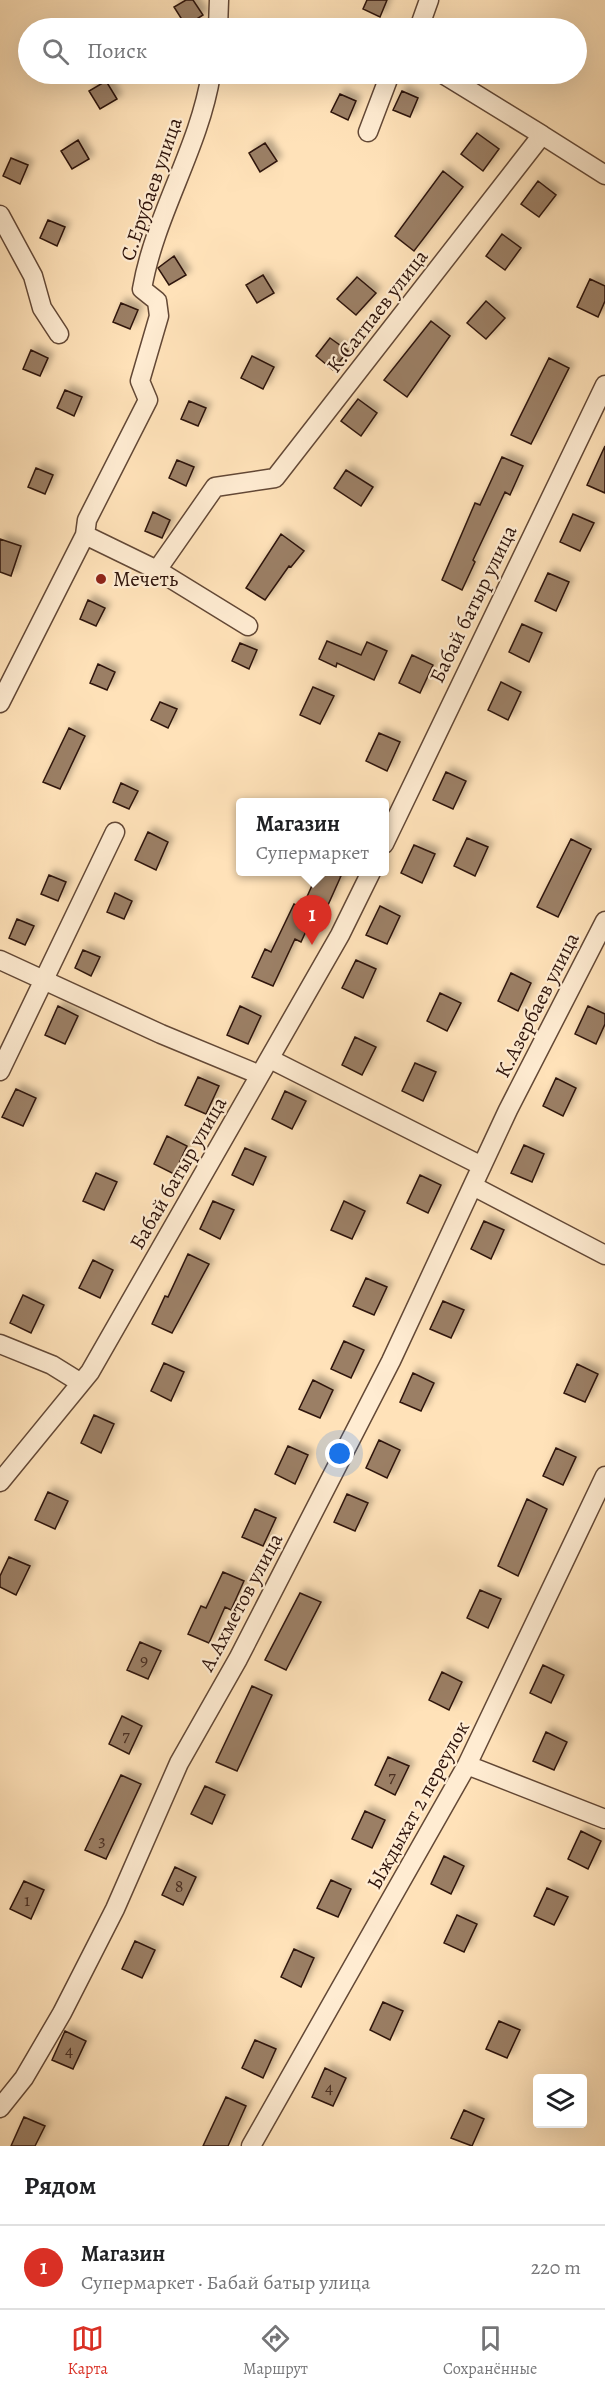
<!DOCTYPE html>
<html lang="ru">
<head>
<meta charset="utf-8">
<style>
  :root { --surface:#fff; --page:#f2f2f2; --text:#202124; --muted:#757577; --line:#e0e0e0; --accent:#d93025 }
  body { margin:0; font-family:Alegreya,serif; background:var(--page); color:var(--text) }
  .controls { position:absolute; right:18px; bottom:18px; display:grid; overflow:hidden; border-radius:6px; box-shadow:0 6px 24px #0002 }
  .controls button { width:54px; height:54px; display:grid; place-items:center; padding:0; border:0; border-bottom:2px solid var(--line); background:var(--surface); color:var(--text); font:30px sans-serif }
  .you { position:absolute; left:340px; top:1454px; width:21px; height:21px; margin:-15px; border:4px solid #fff; border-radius:50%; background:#1a73e8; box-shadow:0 0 0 9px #1a73e833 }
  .badge { display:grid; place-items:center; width:39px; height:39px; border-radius:50%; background:var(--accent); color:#fff; font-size:20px; font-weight:700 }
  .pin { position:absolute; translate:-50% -50px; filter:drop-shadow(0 2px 3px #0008) }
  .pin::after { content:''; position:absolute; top:32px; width:21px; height:18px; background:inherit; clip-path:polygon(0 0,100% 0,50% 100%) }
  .popup { position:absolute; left:236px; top:798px; width:153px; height:78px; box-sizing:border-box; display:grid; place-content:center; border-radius:6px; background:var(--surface); filter:drop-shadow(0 2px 4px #0005); font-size:20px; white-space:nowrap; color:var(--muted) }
  .popup b { font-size:22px; color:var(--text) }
  .popup::after { content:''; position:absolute; left:50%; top:100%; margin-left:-12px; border:12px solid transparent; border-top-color:var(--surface) }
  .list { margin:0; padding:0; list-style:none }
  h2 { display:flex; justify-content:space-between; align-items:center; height:78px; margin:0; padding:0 24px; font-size:26px }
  h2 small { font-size:20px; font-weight:400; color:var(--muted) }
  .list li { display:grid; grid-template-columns:39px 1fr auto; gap:18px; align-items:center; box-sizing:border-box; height:84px; padding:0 24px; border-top:2px solid var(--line) }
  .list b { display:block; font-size:22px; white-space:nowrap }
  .list p { margin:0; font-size:20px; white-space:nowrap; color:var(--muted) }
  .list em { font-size:20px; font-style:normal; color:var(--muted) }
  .icon { flex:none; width:33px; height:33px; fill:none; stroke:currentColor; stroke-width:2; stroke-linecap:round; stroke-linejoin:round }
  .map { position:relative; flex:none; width:605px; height:2146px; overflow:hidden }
  .search { position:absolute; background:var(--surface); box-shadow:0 6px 24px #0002; left:18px; right:18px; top:18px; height:66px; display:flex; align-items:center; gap:15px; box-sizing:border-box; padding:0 21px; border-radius:33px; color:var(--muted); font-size:22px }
  .sheet { height:162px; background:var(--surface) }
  nav { display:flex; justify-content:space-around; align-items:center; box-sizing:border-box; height:84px; border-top:2px solid var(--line); background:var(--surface); font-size:16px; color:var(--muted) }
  nav a { display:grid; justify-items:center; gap:3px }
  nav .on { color:var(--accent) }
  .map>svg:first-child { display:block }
</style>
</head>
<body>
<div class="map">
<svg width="605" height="2146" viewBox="0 0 605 2146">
  <defs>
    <filter id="shadow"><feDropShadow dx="5" dy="-5" stdDeviation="3" flood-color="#0004"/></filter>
  </defs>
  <rect width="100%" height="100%" fill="#ffe2b9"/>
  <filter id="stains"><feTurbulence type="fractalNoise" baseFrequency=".00333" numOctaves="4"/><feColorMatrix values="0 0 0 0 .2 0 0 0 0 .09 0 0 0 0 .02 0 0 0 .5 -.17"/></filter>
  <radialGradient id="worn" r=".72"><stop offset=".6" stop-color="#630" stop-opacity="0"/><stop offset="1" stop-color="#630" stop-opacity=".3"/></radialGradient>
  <path fill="#9b7f65" stroke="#2f140b" stroke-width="1.5" filter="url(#shadow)" d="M186 0H193L203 15 186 26 174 7Z
    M367 0H387L380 17 363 9Z
    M106 81 117 99 100 109 89 91Z
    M402 91 418 98 410 117 393 110Z
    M340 94 356 101 348 120 331 112Z
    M477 133 499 149 483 171 461 154Z
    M78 140 89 159 72 169 61 151Z
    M265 143 277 161 260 172 249 153Z
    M11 158 28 165 20 184 3 176Z
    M443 171 463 187 414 251 395 236Z
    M538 181 556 195 539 217 521 204Z
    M48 220 65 227 57 246 40 238Z
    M502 234 521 248 505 270 486 256Z
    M174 256 186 275 169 285 158 268Z
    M263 275 274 293 257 303 246 285Z
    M357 277 376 293 356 315 337 299Z
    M590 279 605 286V301L598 317 577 307Z
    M486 301 505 318 486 339 467 323Z
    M121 303 138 310 130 329 113 322Z
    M431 321 450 336 407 397 384 380Z
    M330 338 348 351 333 370 316 356Z
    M31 350 48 358 40 376 23 369Z
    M252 356 274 367 263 389 241 378Z
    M549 358 569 368 531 444 511 435Z
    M65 390 82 397 74 416 57 408Z
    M358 399 377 413 361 436 341 421Z
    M189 401 206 408 198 426 181 419Z
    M605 446V493L587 485Z
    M502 457 523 466 510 495 505 492 473 560 475 562 462 590 442 580 475 503 480 505Z
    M177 460 194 467 186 486 169 478Z
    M36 468 53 475 45 494 28 487Z
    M346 470 373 487 361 506 334 488Z
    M153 512 170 520 162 538 145 531Z
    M573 514 594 523 580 551 560 542Z
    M281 534 304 551 291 567 289 566 265 600 246 588Z
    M0 539 21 546 11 576 0 572Z
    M548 573 569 582 556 611 535 601Z
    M88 600 105 608 96 626 80 619Z
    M522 624 542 633 529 662 509 652Z
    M327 641 361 655 367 642 387 651 374 680 337 663 336 667 319 659Z
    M240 643 257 650 249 669 232 661Z
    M412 655 433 665 420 693 399 683Z
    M98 664 115 672 107 690 90 683Z
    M501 682 521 692 508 720 488 710Z
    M313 687 334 696 320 724 300 715Z
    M160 702 177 709 168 728 151 720Z
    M69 728 85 736 60 789 43 782Z
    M379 733 400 742 387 771 366 761Z
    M446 772 466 781 453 809 433 800Z
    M121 783 138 791 129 809 113 802Z
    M148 832 168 842 156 870 135 860Z
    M467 838 488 847 475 876 454 866Z
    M571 839 591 849 558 917 537 907Z
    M414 845 435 854 422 883 401 873Z
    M318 872H330L341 876 328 905 320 901 301 942 295 939 273 986 252 977 265 949 271 952 294 904 302 908Z
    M49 875 66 882 58 901 41 894Z
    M115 893 132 901 124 919 107 912Z
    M380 906 400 916 387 944 366 935Z
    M17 919 34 926 25 945 9 938Z
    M83 950 100 957 91 976 75 968Z
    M356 960 376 969 363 998 342 988Z
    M511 973 531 983 518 1011 498 1001Z
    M440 993 461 1003 447 1031 427 1021Z
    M58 1006 78 1016 65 1044 45 1035Z
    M240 1006 261 1016 248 1044 227 1035Z
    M588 1006 605 1014V1024L596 1044 575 1034Z
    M355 1037 376 1047 362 1075 342 1065Z
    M415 1063 436 1072 423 1101 402 1091Z
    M198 1077 219 1086 206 1114 185 1105Z
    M556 1078 576 1088 563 1116 543 1106Z
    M16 1089 36 1098 23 1126 2 1117Z
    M285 1091 306 1101 292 1129 272 1119Z
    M167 1136 187 1146 174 1174 154 1164Z
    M524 1145 544 1154 532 1182 511 1173Z
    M245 1148 266 1157 253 1185 232 1175Z
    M96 1173 117 1182 104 1210 83 1201Z
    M420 1175 441 1185 428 1213 407 1203Z
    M213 1201 234 1210 220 1239 200 1229Z
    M344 1201 365 1211 352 1239 331 1230Z
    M484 1221 504 1230 491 1259 471 1249Z
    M188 1254 209 1264 172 1333 152 1324 165 1296 168 1297Z
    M93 1260 113 1270 100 1298 79 1288Z
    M366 1278 387 1287 374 1315 353 1306Z
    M23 1295 44 1305 31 1333 10 1323Z
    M443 1301 464 1310 451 1338 430 1329Z
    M344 1341 364 1350 351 1378 331 1369Z
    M164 1363 184 1372 171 1401 151 1391Z
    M577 1364 598 1374 585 1402 564 1393Z
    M413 1373 434 1383 421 1411 400 1402Z
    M313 1380 333 1390 320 1418 299 1409Z
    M94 1415 114 1424 101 1453 81 1443Z
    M379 1440 400 1450 387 1478 366 1468Z
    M288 1446 308 1455 295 1484 275 1474Z
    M556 1448 576 1457 563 1485 543 1476Z
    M48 1492 68 1501 55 1529 35 1520Z
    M347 1494 368 1503 355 1531 334 1522Z
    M527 1499 547 1509 518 1576 498 1566Z
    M255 1509 276 1518 263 1546 242 1537Z
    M9 1557 30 1566 16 1595 0 1587V1576Z
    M223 1572 244 1581 231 1610 225 1607 209 1643 188 1634 201 1606 206 1608Z
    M480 1590 501 1599 488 1628 467 1618Z
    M300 1593 321 1602 286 1670 265 1660Z
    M140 1642 161 1651 148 1679 127 1670Z
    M543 1665 564 1675 551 1703 530 1693Z
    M442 1672 462 1682 449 1710 429 1700Z
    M252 1686 272 1695 237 1771 216 1762Z
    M122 1716 142 1726 129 1754 109 1744Z
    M546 1732 567 1742 554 1770 533 1761Z
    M388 1757 409 1766 395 1795 375 1785Z
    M121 1775 141 1784 106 1859 85 1850Z
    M205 1786 225 1795 212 1824 191 1814Z
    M365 1811 385 1820 372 1848 352 1839Z
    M581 1831 601 1841 588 1869 568 1859Z
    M444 1856 464 1866 451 1894 431 1884Z
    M175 1867 196 1877 183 1905 162 1895Z
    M331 1880 351 1889 338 1917 317 1908Z
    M24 1881 44 1890 31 1919 10 1909Z
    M547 1888 568 1897 554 1925 534 1916Z
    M457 1915 477 1924 464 1952 444 1943Z
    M135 1941 155 1950 142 1978 122 1969Z
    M294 1949 314 1958 301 1987 281 1977Z
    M383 2002 403 2011 390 2040 370 2030Z
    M499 2021 520 2030 507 2058 486 2049Z
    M65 2031 86 2041 73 2069 52 2060Z
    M255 2040 276 2049 263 2078 242 2068Z
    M325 2068 346 2078 333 2106 312 2097Z
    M226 2097 246 2106 228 2146H203Z
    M464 2110 484 2119 472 2146 451 2138Z
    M24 2117 45 2126 35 2146H11Z"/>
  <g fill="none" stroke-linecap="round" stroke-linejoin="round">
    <defs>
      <path id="minor" d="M218 28 219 0
        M419 28 429 0
        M368 132 390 74
        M542 135 605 175
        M0 215 33 276 42 308 59 334
        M85 535 87 520 148 400 140 381 159 316 157 301 142 289C155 214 199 149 211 74
        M157 570 248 626
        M0 703 85 535 157 570 215 487 275 478 542 135 443 74
        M384 844 605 385
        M0 960 161 1034 260 1075
        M270 1059 482 1166
        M0 1071 115 832
        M473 1186 605 1255
        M0 1344 52 1365 81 1383
        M0 1482 90 1372 340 935 371 872
        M467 1765 605 1819
        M0 2108 24 2078 62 2013 115 1909 179 1763 238 1659 391 1361 508 1110 605 921
        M251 2146 467 1765 605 1476"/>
    </defs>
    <use href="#minor" stroke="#634836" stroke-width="21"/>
    <use href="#minor" stroke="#ffecd2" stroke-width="18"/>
  </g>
  <circle fill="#8f2418" stroke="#ffecd2" stroke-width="2" cx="101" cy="579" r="6"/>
  <g text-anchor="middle" stroke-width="4.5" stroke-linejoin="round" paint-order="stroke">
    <g font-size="18" fill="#4a2f22">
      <text x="144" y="1666">9</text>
      <text x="126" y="1741">7</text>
      <text x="392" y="1782">7</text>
      <text x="102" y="1846">3</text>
      <text x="179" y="1892">8</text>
      <text x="27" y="1906">1</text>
      <text x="69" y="2056">4</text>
      <text x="329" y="2093">4</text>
    </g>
    <g font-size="21" fill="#2f140b" stroke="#ffecd2">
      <text transform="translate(151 189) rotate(-71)" y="7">С.Ерубаев улица</text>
      <text transform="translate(377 311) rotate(-52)" y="7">К.Сатпаев улица</text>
      <text transform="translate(473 604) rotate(-64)" y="7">Бабай батыр улица</text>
      <text transform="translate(537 1005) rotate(-63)" y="7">К.Азербаев улица</text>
      <text transform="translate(178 1173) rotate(-60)" y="7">Бабай батыр улица</text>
      <text transform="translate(241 1602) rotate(-62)" y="7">А.Ахметов улица</text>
      <text transform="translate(418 1805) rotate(-61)" y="7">Ыждыхат 2 переулок</text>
    </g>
    <g font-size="21" fill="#2f140b" stroke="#ffecd2" text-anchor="start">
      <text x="113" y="586">Мечеть</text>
    </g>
  </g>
  <rect width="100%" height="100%" filter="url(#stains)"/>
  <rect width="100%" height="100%" fill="url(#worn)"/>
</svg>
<div class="controls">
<button><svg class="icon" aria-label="layers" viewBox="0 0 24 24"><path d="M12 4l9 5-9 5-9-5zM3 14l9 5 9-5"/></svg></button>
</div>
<div class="you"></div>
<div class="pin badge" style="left:312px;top:945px">1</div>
<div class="popup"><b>Магазин</b>Супермаркет</div>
<div class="search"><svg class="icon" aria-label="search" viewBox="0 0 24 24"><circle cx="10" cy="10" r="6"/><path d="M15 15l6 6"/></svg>Поиск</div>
</div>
<section class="sheet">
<h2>Рядом<small></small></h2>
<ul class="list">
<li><span class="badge">1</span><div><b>Магазин</b><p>Супермаркет · Бабай батыр улица</p></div><em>220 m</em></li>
</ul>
</section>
<nav>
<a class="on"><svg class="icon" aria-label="map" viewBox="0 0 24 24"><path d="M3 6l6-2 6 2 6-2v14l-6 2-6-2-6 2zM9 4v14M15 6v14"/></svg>Карта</a>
<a><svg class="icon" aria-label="directions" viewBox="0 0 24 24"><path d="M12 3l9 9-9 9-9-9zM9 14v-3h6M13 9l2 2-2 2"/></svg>Маршрут</a>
<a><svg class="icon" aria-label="saved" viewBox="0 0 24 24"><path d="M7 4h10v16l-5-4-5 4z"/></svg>Сохранённые</a>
</nav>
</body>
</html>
